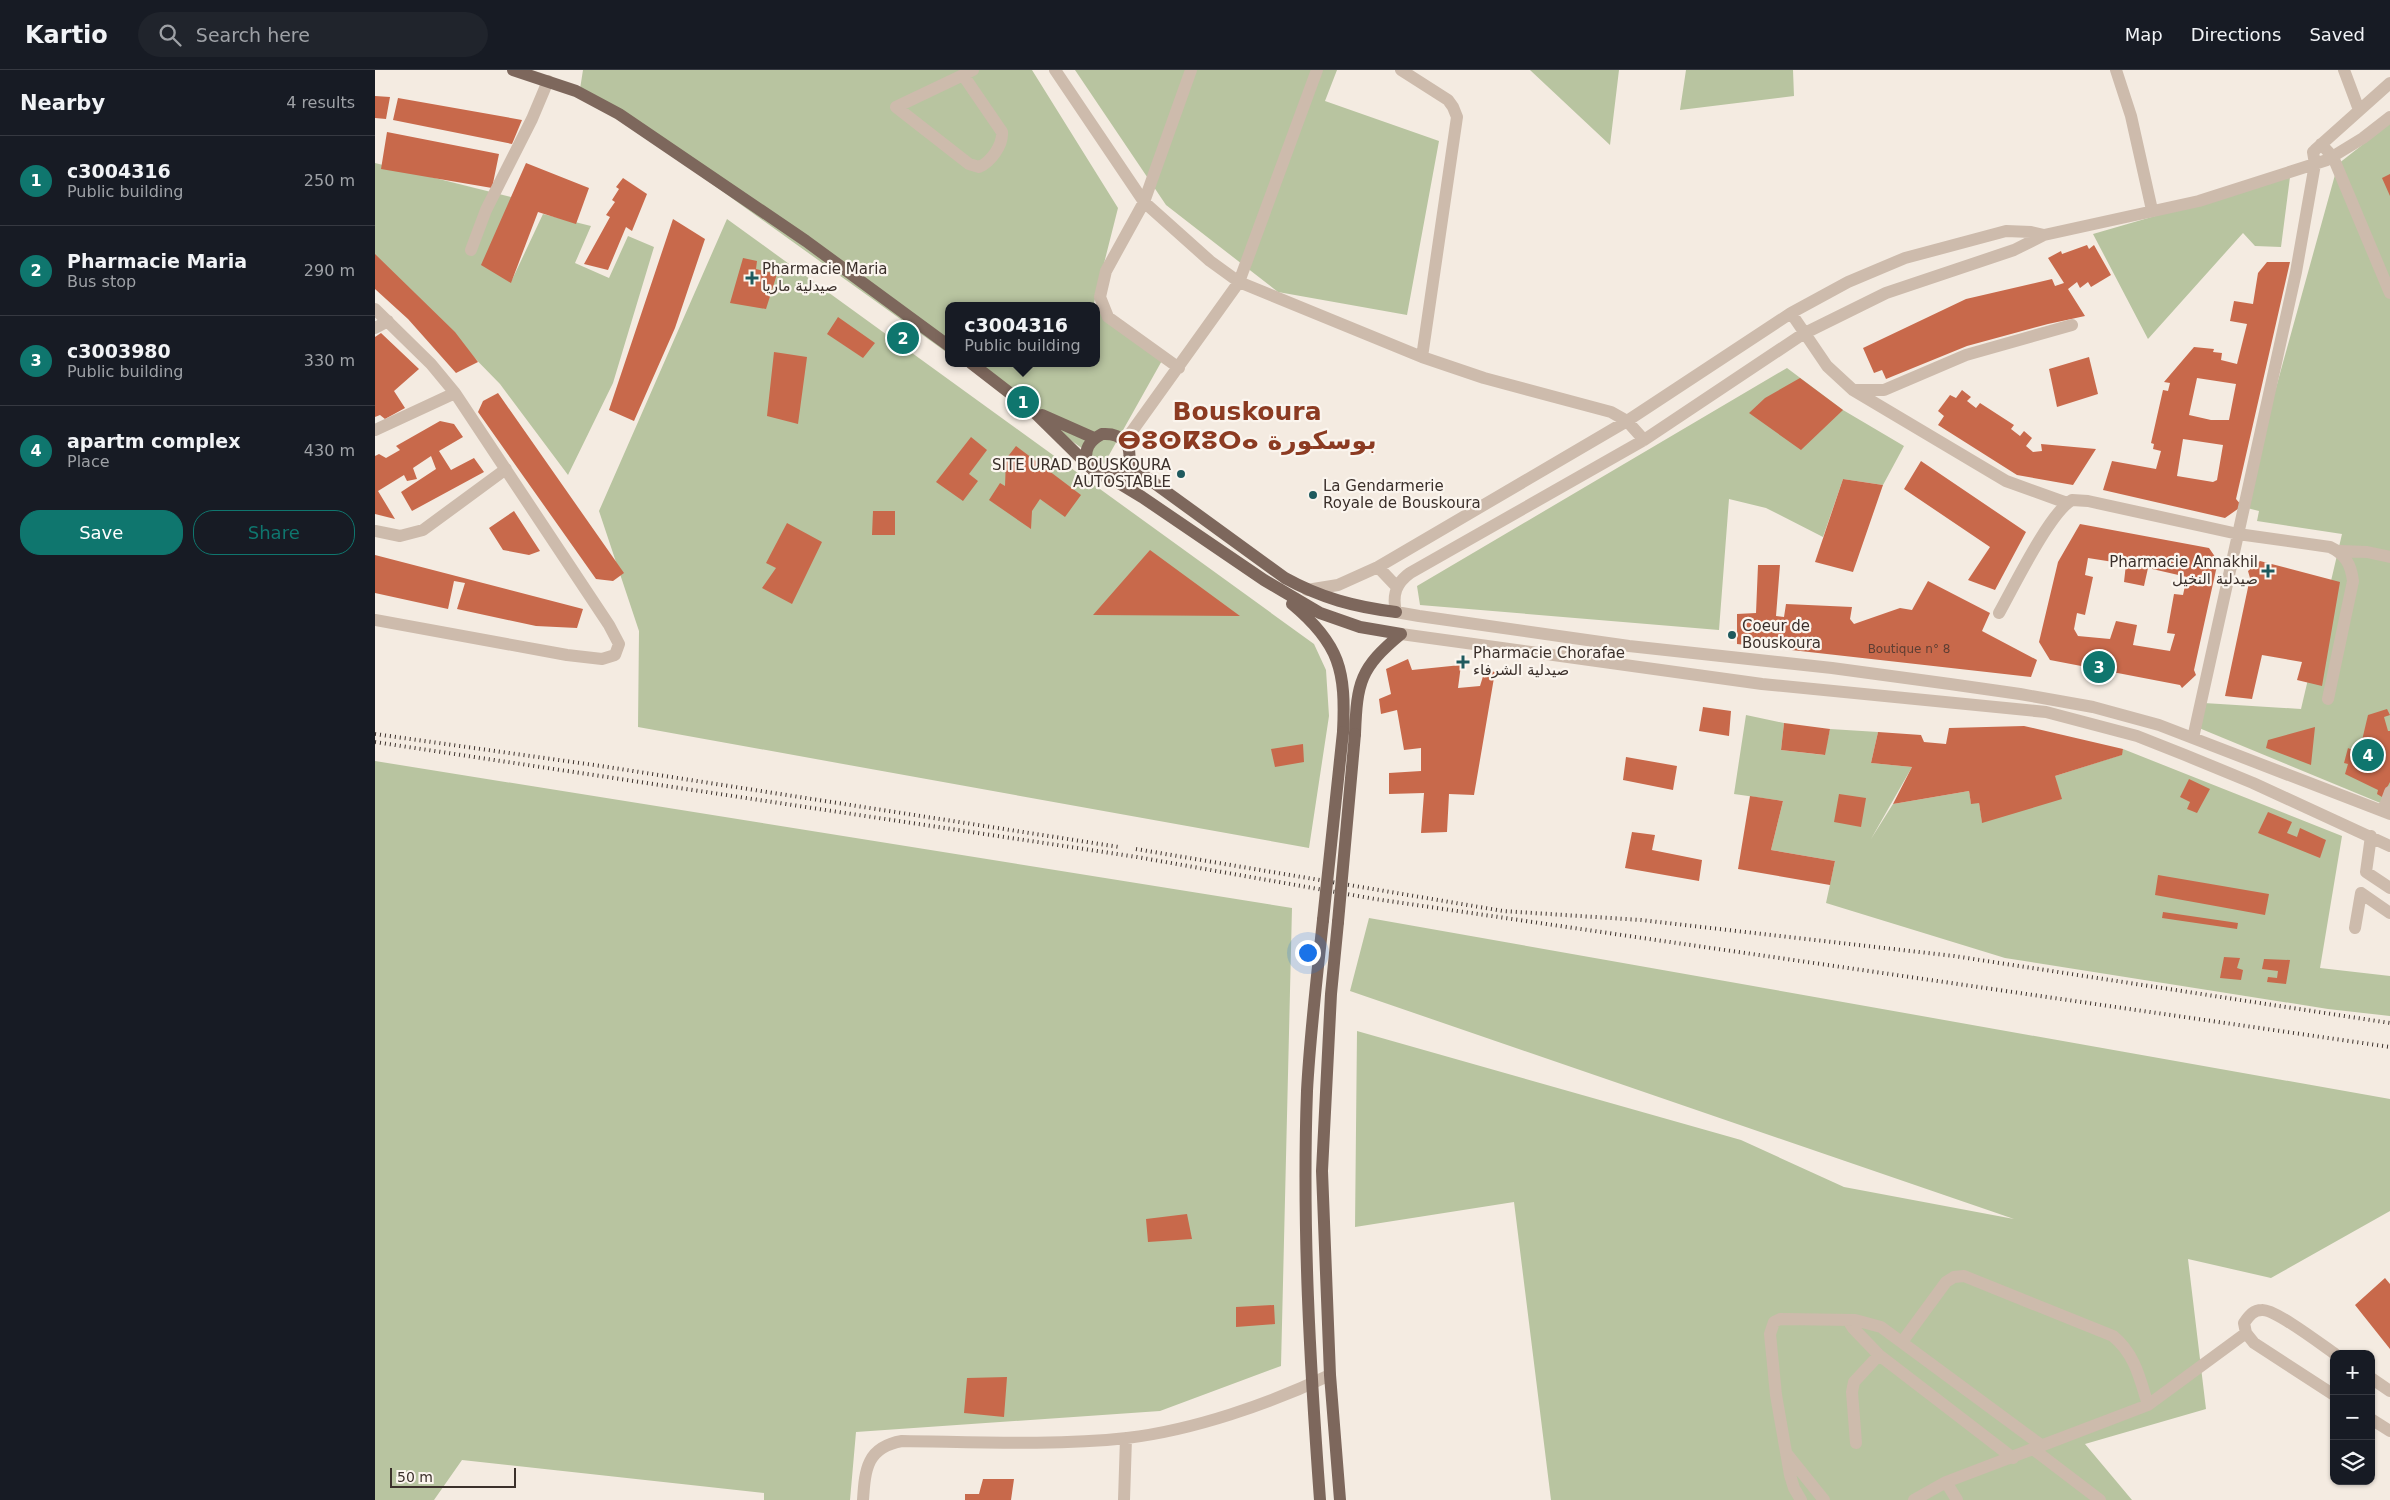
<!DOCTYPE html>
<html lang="en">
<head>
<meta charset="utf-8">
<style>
  :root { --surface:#171b24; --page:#20242c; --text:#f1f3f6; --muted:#9ea1a6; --line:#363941; --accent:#0f766e }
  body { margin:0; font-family:"DejaVu Sans",Vazirmatn,"Noto Sans Tifinagh",sans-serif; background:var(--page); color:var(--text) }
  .controls { position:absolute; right:15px; bottom:15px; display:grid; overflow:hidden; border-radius:10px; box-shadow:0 1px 4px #0004 }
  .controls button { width:45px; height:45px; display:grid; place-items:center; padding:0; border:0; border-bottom:1px solid var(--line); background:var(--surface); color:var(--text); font:25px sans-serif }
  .scale { position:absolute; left:15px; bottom:12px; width:126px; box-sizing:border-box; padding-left:5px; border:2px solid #3b302b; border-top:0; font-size:14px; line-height:18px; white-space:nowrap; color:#3b302b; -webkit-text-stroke:4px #fbf5ee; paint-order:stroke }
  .you { position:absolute; left:932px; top:882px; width:18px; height:18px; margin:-12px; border:4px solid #fff; border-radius:50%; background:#1a73e8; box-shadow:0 0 0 8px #1a73e833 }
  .badge { display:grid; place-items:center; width:32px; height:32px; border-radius:50%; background:var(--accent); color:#fff; font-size:16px; font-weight:700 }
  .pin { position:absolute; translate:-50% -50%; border:2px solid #fff; box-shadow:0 1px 5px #0006 }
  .popup { position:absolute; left:570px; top:232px; width:155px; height:65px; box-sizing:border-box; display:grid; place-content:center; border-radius:10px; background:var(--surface); filter:drop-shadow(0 1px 4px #0005); font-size:16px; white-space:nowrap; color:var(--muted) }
  .popup b { font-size:19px; color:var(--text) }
  .popup::after { content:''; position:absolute; left:50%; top:100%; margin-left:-10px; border:10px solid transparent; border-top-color:var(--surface) }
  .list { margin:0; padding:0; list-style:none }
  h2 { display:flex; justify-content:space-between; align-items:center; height:65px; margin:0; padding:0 20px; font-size:21px }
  h2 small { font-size:16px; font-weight:400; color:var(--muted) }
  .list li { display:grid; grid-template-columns:32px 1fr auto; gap:15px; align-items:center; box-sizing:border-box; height:90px; padding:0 20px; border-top:1px solid var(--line) }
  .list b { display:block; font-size:19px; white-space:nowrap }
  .list p { margin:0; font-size:16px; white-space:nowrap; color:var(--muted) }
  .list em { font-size:16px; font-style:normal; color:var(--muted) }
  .actions { display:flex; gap:10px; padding:15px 20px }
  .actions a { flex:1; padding:11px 0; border:1px solid var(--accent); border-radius:20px; text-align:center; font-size:18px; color:var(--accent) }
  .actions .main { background:var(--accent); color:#fff }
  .icon { flex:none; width:28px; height:28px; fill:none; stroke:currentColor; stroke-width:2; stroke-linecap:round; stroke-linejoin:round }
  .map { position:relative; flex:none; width:2015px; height:1430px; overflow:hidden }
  header { display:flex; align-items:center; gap:30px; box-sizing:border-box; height:70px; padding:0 25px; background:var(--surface); border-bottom:1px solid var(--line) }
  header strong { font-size:24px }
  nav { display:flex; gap:28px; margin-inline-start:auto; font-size:18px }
  .search { width:350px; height:45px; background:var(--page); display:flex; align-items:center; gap:12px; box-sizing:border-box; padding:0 18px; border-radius:28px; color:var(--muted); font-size:19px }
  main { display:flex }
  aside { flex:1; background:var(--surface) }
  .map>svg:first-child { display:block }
</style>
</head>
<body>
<header>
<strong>Kartio</strong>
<div class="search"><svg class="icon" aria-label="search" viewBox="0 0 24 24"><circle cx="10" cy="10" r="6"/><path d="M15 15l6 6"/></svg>Search here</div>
<nav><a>Map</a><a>Directions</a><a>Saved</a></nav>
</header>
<main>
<aside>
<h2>Nearby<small>4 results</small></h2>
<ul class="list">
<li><span class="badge">1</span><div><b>c3004316</b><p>Public building</p></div><em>250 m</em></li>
<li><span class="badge">2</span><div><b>Pharmacie Maria</b><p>Bus stop</p></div><em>290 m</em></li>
<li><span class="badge">3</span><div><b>c3003980</b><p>Public building</p></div><em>330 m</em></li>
<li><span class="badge">4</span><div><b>apartm complex</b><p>Place</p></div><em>430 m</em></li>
</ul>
<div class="actions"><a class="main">Save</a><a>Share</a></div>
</aside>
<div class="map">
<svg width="2015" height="1430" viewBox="0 0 2015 1430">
  <rect width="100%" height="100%" fill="#f4ebe1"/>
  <path fill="#b8c4a0" d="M208 0H657L743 138 719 233 789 287 729 394 588 293H722V236H574V284L205 19Z
    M700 0H962L950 31 1064 71 1032 245 903 222 791 135Z
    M1155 0H1244L1235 75Z
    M1311 0H1418L1419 26 1305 40Z
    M2015 53V737L1824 658 1829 633 1926 639 1967 464 1882 451 1884 441 1868 437 1963 94Z
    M0 93 136 127V212L168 144 216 156 200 193 234 208 253 166 279 177 238 313 193 405 125 314 0 186Z
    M1915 107 1906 177 1880 176 1868 163 1773 269 1718 164Z
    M352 149 939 574 951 600 954 646 934 778 263 657 264 561 224 441Z
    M1412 298 1468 340 1529 376 1508 415 1468 409 1448 467 1391 438 1354 429 1344 560 1045 535 1042 516Z
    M1371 645 1409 653 1406 680 1449 685 1455 659 1503 662 1496 693 1537 697 1496 769 1518 734 1594 721 1596 733H1604L1607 752 1680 706 1746 685 1748 679 1967 766 1945 898 2015 906V946L1953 939 1630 888 1451 833 1460 791 1396 780 1408 731 1359 724Z
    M0 691 917 838 906 1296 785 1341 481 1362 475 1430H389V1423L87 1390 59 1430H0Z
    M994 848 2015 1029V1141L1896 1208 1813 1189 1831 1339 1710 1374 1757 1430H1176L1139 1132 980 1157 982 961 1366 1070 1469 1117 1639 1149 975 921Z"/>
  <path fill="#c8694b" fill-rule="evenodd" d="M0 26 15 27 11 49 0 48Z
    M23 28 147 50 137 74 18 50Z
    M12 62 124 84 117 118 6 99Z
    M151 93 214 118 201 154 163 142 136 213 106 195Z
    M2015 104V126L2007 108Z
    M248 108 272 124 257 161 251 157 233 200 209 194 235 147 231 145 240 132 237 130 244 119 241 117Z
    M298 149 330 169 300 258 259 351 234 340Z
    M1712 175 1714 179 1719 175 1736 205 1716 217 1713 212 1705 218 1702 212 1693 219 1710 246 1673 254 1592 276 1511 309 1507 300 1499 303 1488 278 1591 229 1677 209 1680 216 1689 213 1673 188 1686 181 1687 184Z
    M0 184 80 262 103 292 81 303 33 249 0 219Z
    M368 188 382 191 381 199 402 204 391 239 355 233Z
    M1892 192H1915L1861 429 1867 436 1850 448 1728 420 1737 391 1781 399 1786 381 1778 379 1779 374 1776 373 1788 320 1793 321 1795 313 1789 312 1819 277 1839 279 1838 282 1847 283 1846 290 1862 294 1872 254 1855 251 1859 231 1878 234 1883 203ZM1822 308 1861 314 1854 350H1836L1814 345ZM1808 369 1848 375 1842 410 1838 412 1802 406Z
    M463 247 500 273 488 288 452 264Z
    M6 263 44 299 19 321 30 338 10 349 5 345 0 347V267Z
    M399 282 432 287 423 354 392 346Z
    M1714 287 1723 324 1682 337 1674 299Z
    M1425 308 1468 340 1426 380 1374 343 1390 328Z
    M1587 320 1596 327 1592 331 1601 338 1605 333 1639 355 1636 359 1645 366 1649 361 1657 368 1651 376 1658 382 1667 381 1666 374 1721 379 1698 415 1642 405 1563 355 1569 346 1563 341 1575 325 1581 328Z
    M123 323 249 503 238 511 221 509 103 342 108 331Z
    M65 351 79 354 88 367 64 381 76 400 99 388 109 402 37 441 26 422 61 399 56 386 38 398 42 409 32 411 29 405 3 421 20 449 0 444V386L4 384 11 388 25 380 21 376Z
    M596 367 612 380 594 404 603 411 588 431 561 412Z
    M641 376 706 425 690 447 665 429 657 441 656 459 614 430 625 413 630 416 631 389Z
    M1546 391 1651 462 1620 520 1593 510 1615 477 1529 419Z
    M1468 409 1508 415 1478 502 1440 492Z
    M139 441 165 481 154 485 128 480 114 458Z
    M498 441H520V465H497Z
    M412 453 447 472 417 534 387 518 401 498 391 493Z
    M1705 454 1834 478 1843 491 1819 600 1821 605 1807 618 1805 615 1675 590 1664 572 1683 492ZM1713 488 1751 494 1749 512 1769 516 1773 498 1812 507 1808 525 1799 524 1792 563 1800 564 1795 581 1758 575 1762 555 1741 551 1735 569 1703 566 1699 559 1702 543 1710 545 1718 507 1710 505Z
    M775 480 865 546 718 545Z
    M0 485 208 539 202 558 161 556 82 539 90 513 79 511 73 539 0 523Z
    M1885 491 1965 512 1947 616 1922 610 1927 592 1887 585 1877 629 1850 626 1875 508 1873 501Z
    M1383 495H1405L1401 546 1409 547 1411 534 1477 537 1475 549 1479 554 1525 538 1537 540 1553 511 1615 543 1607 561 1662 590 1656 607 1362 574V544L1381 543Z
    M1033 589 1037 600 1086 595 1083 618 1105 616 1110 600 1120 602 1099 725 1074 724 1072 762 1046 763 1049 723 1014 724V703L1046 701V678L1029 680 1022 640 1006 644 1004 629 1016 624 1011 599Z
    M1328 637 1356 641 1354 666 1324 661Z
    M2012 639 2015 645 2009 647 2013 661H2015V712L2007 727 2002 724 2003 720 1970 704 1973 694 1969 693 1973 678 1984 683 1993 645Z
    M1409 653 1455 659 1450 685 1406 680Z
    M1649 656 1748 679 1747 685 1680 706 1687 729 1607 753 1604 733 1596 734 1594 721 1518 734 1537 697 1496 693 1503 662 1546 665 1549 672 1571 674 1574 658Z
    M1940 657 1936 695 1891 678 1893 670Z
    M928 674 929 692 900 697 896 679Z
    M1251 687 1302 696 1298 720 1248 710Z
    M1814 709 1835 719 1822 743 1812 739 1815 732 1805 727Z
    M1464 724 1491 728 1486 757 1459 752Z
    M1375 726 1408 731 1396 780 1460 791 1455 815 1363 799Z
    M1893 742 1917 752 1912 763 1922 767 1925 758 1951 770 1945 788 1883 763Z
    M1257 762 1280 765 1277 780 1327 790 1324 811 1250 798Z
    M1783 805 1894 824 1890 845 1780 825Z
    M1788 842 1863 853 1862 859 1787 848Z
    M1849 887 1865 888 1862 898 1868 900 1866 910 1845 908Z
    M1889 889 1915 890 1911 914 1892 912 1893 907 1902 908 1903 901 1887 899Z
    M812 1144 817 1169 773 1172 771 1149Z
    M2010 1208 2015 1214V1279L1980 1235Z
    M899 1235 900 1254 861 1257V1237Z
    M632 1307 629 1347 589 1343 592 1308Z
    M608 1409H639L636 1430H590V1424H604Z"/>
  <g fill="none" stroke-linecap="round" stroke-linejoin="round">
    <path stroke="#cdbbac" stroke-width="12" d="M680 0 769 132 835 191 864 212 1047 287 1109 308 1236 342 1252 351 1269 370
      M1026 0 1073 30 1078 37 1082 47 1047 287
      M1741 0 1756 46 1777 140
      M1969 0 1984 40
      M588 5 627 62C628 75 616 92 604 97L594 94 521 37 588 5 598 0
      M2015 47 1988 68 1952 90 1824 131 1669 165 1639 180 1511 223 1428 264 1269 370 1035 503C1021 513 1017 525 1021 542L1044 546 1254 576 1457 598 1575 614 1645 624 1718 637 1784 655 2015 744
      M1946 74 1958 87 2015 223
      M1940 80 2015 13
      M96 180 111 140 157 49 173 11
      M0 239 56 294 80 323 234 555 244 574 240 585 227 589 192 585 0 550
      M1416 243 1452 296 1478 320 1631 411 1692 433
      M0 258 13 251
      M804 298 733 247 725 227 731 201 769 132 816 0
      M1478 320H1509L1591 285 1697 255
      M0 360 80 323
      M750 371 864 212 942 0
      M0 461 25 466 48 460 131 399
      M1965 481 1992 482 2015 487
      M1003 497 1022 517
      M932 520 963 515 1003 497 1252 351 1416 243 1473 212 1530 188 1631 161 1656 162 1669 165
      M1624 543C1638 518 1675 442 1697 430L1713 431 1863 464 1955 477C1970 484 1976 494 1978 511L1953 629
      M1026 564 1387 614 1671 642 1762 666 1810 685 1878 713 2015 776
      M1818 668 1921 202 1940 94 1938 82
      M2008 741 2015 722
      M1996 766 1991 802 2015 818
      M1980 858 1986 823 2015 843
      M1473 1250 1478 1258 1504 1285 1638 1388
      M1527 1272 1571 1212 1579 1207 1589 1206 1738 1266C1760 1284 1765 1309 1773 1335
      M1996 1308 2015 1321
      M1959 1325 1879 1273 1871 1263 1869 1253C1874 1246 1878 1240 1887 1240 1900 1239 1947 1275 1960 1284
      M1996 1349 2015 1361
      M1481 1373 1477 1322 1479 1312 1504 1285
      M1658 1379 1725 1430
      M1412 1384 1449 1430
      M1571 1412 1582 1430
      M488 1430C490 1399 492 1377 527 1371 601 1372 678 1376 752 1368 819 1360 894 1334 955 1305
      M749 1430 751 1368
      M1426 1430 1419 1418 1415 1405 1401 1325 1395 1264 1399 1252 1405 1249 1480 1250 1506 1257 1666 1375
      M1539 1430 1571 1412 1773 1335 1871 1263"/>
    <path stroke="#7d675c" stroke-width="12" d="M138 0 201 21 244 44 431 171 574 276
      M596 293 658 341 721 403C758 421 770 361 727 364 714 371 709 379 712 393
      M667 345 719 368
      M753 394 910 508C946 528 980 537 1021 542
      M734 407 767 427 889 510 945 543 985 557 1026 564
      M917 534C965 574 971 601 968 662
      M980 664C982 612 985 598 1026 564
      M963 852 956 924 947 1101 955 1305 965 1430
      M945 1430C935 1294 927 1157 932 1021 935 964 942 907 948 850"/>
    <path stroke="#3b302b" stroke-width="4" stroke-dasharray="1 4" stroke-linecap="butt" d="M0 664 226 696 744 777
      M0 672 762 787 1000 829 2015 977
      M761 779 1128 841 1266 850 1579 886 2015 953"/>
    <path stroke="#7d675c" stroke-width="12" d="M948 850 968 662
      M963 852 980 664"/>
  </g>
  <g fill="#1f5a5e" stroke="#fbf5ee" stroke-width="2">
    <path d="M374.5 200.5h5v5h5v5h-5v5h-5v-5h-5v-5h5z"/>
    <circle cx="806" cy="404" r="5"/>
    <circle cx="938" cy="425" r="5"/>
    <path d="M1890.5 493.5h5v5h5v5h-5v5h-5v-5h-5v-5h5z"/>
    <circle cx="1357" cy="565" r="5"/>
    <path d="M1085.5 584.5h5v5h5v5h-5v5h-5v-5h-5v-5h5z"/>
  </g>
  <g text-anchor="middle" stroke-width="4.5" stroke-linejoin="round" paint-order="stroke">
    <g font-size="12" fill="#5e3e33">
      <text x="1534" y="583">Boutique n° 8</text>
    </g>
    <g font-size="15" fill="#3b302b" stroke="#fbf5ee" text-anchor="start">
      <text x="387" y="204">Pharmacie Maria<tspan x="387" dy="17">صيدلية ماريا</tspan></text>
      <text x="796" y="400" text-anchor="end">SITE URAD BOUSKOURA<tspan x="796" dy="17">AUTOSTABLE</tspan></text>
      <text x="948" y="421">La Gendarmerie<tspan x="948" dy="17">Royale de Bouskoura</tspan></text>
      <text x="1883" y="497" text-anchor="end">Pharmacie Annakhil<tspan x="1883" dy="17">صيدلية النخيل</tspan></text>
      <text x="1367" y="561">Coeur de<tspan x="1367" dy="17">Bouskoura</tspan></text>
      <text x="1098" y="588">Pharmacie Chorafae<tspan x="1098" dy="17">صيدلية الشرفاء</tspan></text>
    </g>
    <g font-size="25" font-weight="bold" fill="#8c3b22" stroke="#fbf5ee">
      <text x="872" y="350">Bouskoura<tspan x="872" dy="29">ⴱⵓⵙⴽⵓⵔⴰ بوسكورة</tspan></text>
    </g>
  </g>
</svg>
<div class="controls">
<button>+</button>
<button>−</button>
<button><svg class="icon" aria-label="layers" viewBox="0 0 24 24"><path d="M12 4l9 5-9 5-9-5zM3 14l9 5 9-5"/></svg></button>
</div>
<div class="scale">50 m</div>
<div class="you"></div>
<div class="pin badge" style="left:648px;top:332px">1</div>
<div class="popup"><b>c3004316</b>Public building</div>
<div class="pin badge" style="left:528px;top:268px">2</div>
<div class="pin badge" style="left:1724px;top:597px">3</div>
<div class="pin badge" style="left:1993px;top:685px">4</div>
</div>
</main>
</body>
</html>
